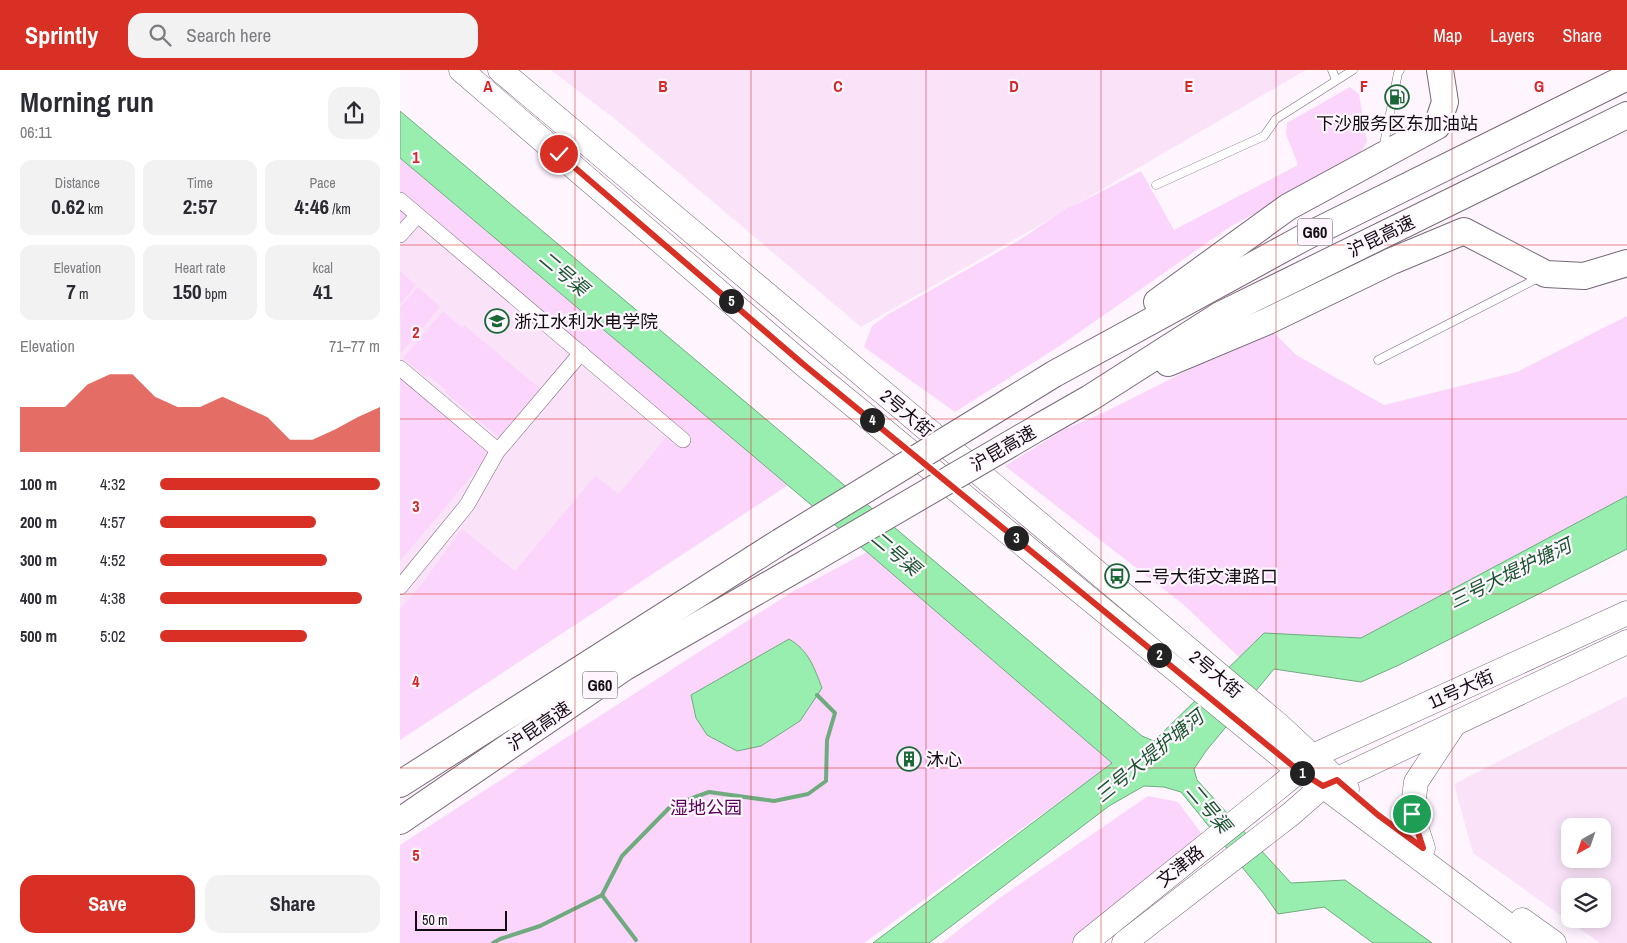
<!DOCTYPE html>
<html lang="en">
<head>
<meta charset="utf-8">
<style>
	:root { --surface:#fff; --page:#f2f2f3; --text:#2b2b33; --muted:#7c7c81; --accent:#d93025 }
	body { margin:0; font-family:"Archivo Narrow","Noto Sans SC",sans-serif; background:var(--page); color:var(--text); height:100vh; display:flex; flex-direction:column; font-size:19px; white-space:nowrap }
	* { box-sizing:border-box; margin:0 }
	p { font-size:16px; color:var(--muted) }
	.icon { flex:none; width:28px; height:28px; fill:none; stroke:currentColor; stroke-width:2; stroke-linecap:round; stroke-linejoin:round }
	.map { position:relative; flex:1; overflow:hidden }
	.details { display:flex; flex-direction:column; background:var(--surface); width:400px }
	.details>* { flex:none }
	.needle { width:32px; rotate:220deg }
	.controls { position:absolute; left:1161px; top:748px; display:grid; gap:10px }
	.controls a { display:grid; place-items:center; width:50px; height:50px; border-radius:10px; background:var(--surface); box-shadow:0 2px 12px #0003; font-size:25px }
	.scale { position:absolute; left:15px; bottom:12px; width:92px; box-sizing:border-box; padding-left:5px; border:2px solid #120d12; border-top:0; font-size:14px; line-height:18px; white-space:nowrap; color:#120d12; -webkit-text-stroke:4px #fff5ff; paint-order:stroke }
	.pin { position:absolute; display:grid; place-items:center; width:42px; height:42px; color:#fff; margin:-21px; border:2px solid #fff; border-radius:50%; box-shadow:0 1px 5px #0007 }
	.km { position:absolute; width:25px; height:25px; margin:-12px; border-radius:50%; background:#222; color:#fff; font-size:14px; line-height:25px; text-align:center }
	.round { display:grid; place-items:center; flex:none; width:52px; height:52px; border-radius:15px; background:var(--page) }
	.summary { display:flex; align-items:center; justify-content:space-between; height:85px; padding:0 20px }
	h1 { font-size:28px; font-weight:700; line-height:38px }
	.stats { display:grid; grid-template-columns:repeat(3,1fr); gap:8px; height:85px; padding:5px 20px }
	.stats div { display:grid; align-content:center; border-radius:12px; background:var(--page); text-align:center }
	.stats b { font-size:21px; font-weight:700 }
	.stats small { font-size:14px; font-weight:400 }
	.stats p { font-size:14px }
	.chart { height:140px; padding:10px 20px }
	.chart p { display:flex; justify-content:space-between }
	.chart svg { width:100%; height:90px; margin-top:5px; fill:var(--accent); opacity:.7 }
	.cta { display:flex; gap:10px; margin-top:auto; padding:10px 20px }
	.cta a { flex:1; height:58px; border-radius:15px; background:var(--accent); color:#fff; font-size:20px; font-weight:700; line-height:58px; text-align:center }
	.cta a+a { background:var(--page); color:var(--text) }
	ul { padding:0 20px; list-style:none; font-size:16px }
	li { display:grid; grid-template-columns:80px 60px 1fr; align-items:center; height:38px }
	li i { height:12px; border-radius:6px; background:var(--accent) }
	header { display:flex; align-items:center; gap:30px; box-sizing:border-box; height:70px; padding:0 25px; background:var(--accent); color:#fff }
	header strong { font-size:24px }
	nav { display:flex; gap:28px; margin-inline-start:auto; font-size:18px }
	.search { width:350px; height:45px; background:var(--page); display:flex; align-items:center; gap:12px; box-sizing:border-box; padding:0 18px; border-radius:15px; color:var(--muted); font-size:19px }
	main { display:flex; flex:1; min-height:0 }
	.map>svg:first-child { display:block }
	.built { fill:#fae3f9; fill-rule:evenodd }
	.green { fill:#fbd5fb }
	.water { fill:#98eeae; stroke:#70aa7f }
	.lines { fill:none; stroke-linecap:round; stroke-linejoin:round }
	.stream { stroke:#70aa7f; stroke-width:4 }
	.lane-casing { stroke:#786978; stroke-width:9 }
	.street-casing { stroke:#786978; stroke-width:16 }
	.primary-casing { stroke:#786978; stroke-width:25 }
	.highway-casing { stroke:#786978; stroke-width:28 }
	.lane { stroke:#fff; stroke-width:8 }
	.street { stroke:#fff; stroke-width:15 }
	.primary { stroke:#fff; stroke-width:24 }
	.highway { stroke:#fff; stroke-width:26 }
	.highway-bridge-casing { stroke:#786978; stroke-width:28; stroke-linecap:butt }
	.highway-bridge { stroke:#fff; stroke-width:26 }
	.route-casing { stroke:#fff; stroke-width:10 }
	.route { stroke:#d93025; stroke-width:6 }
	.grid { fill:none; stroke:#d62828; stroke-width:1; stroke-opacity:0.55 }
	.labels { text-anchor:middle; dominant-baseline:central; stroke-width:4.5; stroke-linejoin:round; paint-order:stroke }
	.shield { fill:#fff5ff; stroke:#595359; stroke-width:1 }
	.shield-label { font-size:16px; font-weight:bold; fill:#120d12 }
	.poi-label { font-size:18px; fill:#120d12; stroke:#fff5ff; text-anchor:start }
	.street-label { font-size:18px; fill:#120d12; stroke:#fff5ff }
	.park-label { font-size:18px; fill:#56005a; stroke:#fff5ff }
	.water-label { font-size:19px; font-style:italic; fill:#18552d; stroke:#fff5ff }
	.grid-label { font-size:16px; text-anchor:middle; font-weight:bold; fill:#d62828; stroke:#fff5ff; stroke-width:4.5; stroke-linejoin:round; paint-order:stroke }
</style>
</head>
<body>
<header>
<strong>Sprintly</strong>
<div class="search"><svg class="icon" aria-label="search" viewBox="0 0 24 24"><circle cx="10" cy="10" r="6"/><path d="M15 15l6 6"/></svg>Search here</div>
<nav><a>Map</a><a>Layers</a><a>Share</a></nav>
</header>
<main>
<section class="details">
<div class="summary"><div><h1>Morning run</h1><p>06:11</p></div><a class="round"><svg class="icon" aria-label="share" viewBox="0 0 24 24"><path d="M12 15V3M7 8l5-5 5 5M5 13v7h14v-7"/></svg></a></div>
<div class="stats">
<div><p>Distance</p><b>0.62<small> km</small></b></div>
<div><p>Time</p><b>2:57</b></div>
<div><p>Pace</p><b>4:46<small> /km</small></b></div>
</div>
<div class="stats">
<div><p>Elevation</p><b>7<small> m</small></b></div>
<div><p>Heart rate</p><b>150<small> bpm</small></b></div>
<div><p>kcal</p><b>41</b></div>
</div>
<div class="chart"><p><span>Elevation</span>71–77 m</p>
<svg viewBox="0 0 160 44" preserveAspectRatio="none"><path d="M0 44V22L10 22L20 22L30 11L40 6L50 6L60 17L70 22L80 22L90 17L100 22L110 27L120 38L130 38L140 33L150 27L160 22V44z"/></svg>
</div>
<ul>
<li><b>100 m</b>4:32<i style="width:100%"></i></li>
<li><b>200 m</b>4:57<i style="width:71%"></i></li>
<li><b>300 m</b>4:52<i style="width:76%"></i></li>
<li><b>400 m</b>4:38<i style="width:92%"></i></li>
<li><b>500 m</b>5:02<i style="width:67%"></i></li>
</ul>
<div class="cta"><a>Save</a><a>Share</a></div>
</section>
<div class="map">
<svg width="1227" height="873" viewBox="0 0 1227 873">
	<rect width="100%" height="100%" fill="#fff5ff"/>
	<g class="built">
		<polygon points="151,0 906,0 675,135 461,257 215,49"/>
		<polygon points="0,87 388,415 0,666"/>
		<path d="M1227,626V873H1200L1073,783L1054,714ZM1170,756H1202V789H1170ZM1170,816H1202V849H1170Z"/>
	</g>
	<g class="green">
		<polygon points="950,17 959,24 967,72 961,81 949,95 831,156 661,275 555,342 464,277 472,256 487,245 621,169 669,137 675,135 741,101 774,160 898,95 886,64 887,53"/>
		<polygon points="0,88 388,415 0,670 0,539 21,515 62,459 115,501 195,406 219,424 272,360 18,144 0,165"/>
		<polygon points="0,201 16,215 0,234"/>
		<polygon points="18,217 40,237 1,283 0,237"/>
		<polygon points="43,241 62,258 64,255 143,321 102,370 45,322 46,320 28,305 26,307 3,288"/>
		<polygon points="1227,246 1227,452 967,596 845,593 784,535 605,396 663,360 705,342 870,259 896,285 984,335 1117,302"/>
		<polygon points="0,298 95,378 0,491"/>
		<polygon points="467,482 713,693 464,873 0,873 0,775 392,522"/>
		<polygon points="748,726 778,732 812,778 681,873 542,873 601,827"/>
	</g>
	<g class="water">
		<polygon points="0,41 742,666 754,671 864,563 961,568 1227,426 1227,479 999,595 961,612 874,599 806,681 794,699 797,710 891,813 945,810 1032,873 973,873 924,837 878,844 864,824 781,722 764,717 744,716 709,736 529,873 473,873 712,693 467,482 0,88"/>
		<path d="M389,569C409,581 414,597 422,618L400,651L361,676L337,681L307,665L296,648L291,625Z"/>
	</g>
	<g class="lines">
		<g class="stream">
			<polyline points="202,825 236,870"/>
			<polyline points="93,873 100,869 140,856 202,825 222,786 271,736 309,722 374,731 408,724 426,711 427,670 435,643 417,625"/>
		</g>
		<g class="lane-casing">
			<g id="lane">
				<polyline points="932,0 936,10"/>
				<polyline points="983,79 998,3 1000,0"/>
				<polyline points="756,115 864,66 876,49 953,0"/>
				<polyline points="978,290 1140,207"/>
			</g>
		</g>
		<g class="street-casing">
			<g id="street">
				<polyline points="0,130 283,370"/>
				<polyline points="0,165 15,148"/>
				<polyline points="0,298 95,378"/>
				<polyline points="0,517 67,435 97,382 181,283"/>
			</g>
		</g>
		<g class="primary-casing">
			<g id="primary">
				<polyline points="61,0 403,294 899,701 923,716 1132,873"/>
				<polyline points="100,0 881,657 947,719"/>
				<polyline points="1023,778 1012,744 1016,712 1053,656"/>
				<polyline points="1122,850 1154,873"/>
				<polyline points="685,873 899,701 913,686 1227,543"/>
				<polyline points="724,873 891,744 923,716 1227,572"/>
			</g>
		</g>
		<g class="highway-casing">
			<g id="highway">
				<polyline points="757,232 888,137 1037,56 1045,32 1040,0"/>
				<polyline points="768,293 868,251 992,191 1064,161 1146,204 1184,206 1227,193"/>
				<polyline points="610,331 654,304 903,168 1227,7"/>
				<polyline points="641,356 690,328 820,245 1227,45"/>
				<polyline points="0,714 380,472"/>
				<polyline points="0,751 225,597 408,492"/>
			</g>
		</g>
		<use href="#lane" class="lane"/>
		<use href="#street" class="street"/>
		<use href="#primary" class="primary"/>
		<use href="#highway" class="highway"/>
		<g class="highway-bridge-casing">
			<g id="highway-bridge">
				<polyline points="380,472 610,331"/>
				<polyline points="408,492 641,356"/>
			</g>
		</g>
		<use href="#highway-bridge" class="highway-bridge"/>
	</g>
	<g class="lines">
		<g class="route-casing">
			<polyline id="route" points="159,84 403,294 899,701 923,716 937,710 978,745 1023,778 1012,744"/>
		</g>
		<use href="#route" class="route"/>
	</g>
	<path class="grid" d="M175,0V873M351,0V873M526,0V873M701,0V873M876,0V873M1052,0V873M0,175H1227M0,349H1227M0,524H1227M0,698H1227"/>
	<defs>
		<g id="fuel-ring" transform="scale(1.25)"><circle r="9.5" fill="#fff5ff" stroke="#1b6837" stroke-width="1.5"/><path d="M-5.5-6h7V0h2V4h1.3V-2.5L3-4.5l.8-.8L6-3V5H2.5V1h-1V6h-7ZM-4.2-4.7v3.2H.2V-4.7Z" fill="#1b6837"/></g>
		<g id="university-ring" transform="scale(1.25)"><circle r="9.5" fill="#fff5ff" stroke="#1b6837" stroke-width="1.5"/><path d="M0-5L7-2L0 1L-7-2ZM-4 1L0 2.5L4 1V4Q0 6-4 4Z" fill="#1b6837"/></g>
		<g id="bus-ring" transform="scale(1.25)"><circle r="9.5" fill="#fff5ff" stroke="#1b6837" stroke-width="1.5"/><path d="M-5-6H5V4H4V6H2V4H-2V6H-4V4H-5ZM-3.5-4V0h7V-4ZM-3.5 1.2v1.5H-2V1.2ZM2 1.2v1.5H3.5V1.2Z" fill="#1b6837"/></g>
		<g id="building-ring" transform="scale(1.25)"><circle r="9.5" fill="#fff5ff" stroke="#1b6837" stroke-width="1.5"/><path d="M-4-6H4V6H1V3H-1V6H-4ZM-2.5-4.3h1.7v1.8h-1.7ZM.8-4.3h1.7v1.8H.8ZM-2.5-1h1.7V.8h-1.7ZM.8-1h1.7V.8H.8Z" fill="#1b6837"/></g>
	</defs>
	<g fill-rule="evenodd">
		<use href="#fuel-ring" x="997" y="27"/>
		<use href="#university-ring" x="97" y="251"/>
		<use href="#bus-ring" x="717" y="506"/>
		<use href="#building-ring" x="509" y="689"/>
	</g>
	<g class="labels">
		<g class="shield">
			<rect x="897.5" y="148.5" width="35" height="27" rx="4"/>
			<rect x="182.5" y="601.5" width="35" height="27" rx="4"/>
		</g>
		<g class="shield-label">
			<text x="915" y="162">G60</text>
			<text x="200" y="615">G60</text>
		</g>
		<g class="poi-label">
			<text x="997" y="53" text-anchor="middle">下沙服务区东加油站</text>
			<text x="114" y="251">浙江水利水电学院</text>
			<text x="734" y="506">二号大街文津路口</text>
			<text x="526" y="689">沐心</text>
		</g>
		<g class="street-label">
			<text transform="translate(981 166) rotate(-26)">沪昆高速</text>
			<text transform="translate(507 343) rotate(40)">2号大街</text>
			<text transform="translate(603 378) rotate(-30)">沪昆高速</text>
			<text transform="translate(816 604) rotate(40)">2号大街</text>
			<text transform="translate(1061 619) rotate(-24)">11号大街</text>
			<text transform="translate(139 656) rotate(-34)">沪昆高速</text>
			<text transform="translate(780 796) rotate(-39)">文津路</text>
		</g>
		<g class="park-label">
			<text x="306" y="737">湿地公园</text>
		</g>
		<g class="water-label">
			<text transform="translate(164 203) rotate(40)">二号渠</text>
			<text transform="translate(496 483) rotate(40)">二号渠</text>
			<text transform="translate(1110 503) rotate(-26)">三号大堤护塘河</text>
			<text transform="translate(749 686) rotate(-39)">三号大堤护塘河</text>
			<text transform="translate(809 738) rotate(50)">二号渠</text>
		</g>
	</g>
	<g class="grid-label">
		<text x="88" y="22">A</text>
		<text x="263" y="22">B</text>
		<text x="438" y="22">C</text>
		<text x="614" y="22">D</text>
		<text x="789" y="22">E</text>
		<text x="964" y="22">F</text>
		<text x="1139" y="22">G</text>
		<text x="16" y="93">1</text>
		<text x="16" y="268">2</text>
		<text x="16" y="442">3</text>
		<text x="16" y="617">4</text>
		<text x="16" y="791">5</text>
	</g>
</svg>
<div class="controls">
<a><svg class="needle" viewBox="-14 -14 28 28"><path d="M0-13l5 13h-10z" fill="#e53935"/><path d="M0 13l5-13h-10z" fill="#7c7c81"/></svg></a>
<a><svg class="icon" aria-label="layers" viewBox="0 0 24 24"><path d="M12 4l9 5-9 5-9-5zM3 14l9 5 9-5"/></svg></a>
</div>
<div class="scale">50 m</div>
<div class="pin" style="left:1012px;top:744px;background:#1e9e55"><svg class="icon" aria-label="arrive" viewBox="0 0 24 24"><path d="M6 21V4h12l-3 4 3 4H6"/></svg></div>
<div class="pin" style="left:159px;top:84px;background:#d93025"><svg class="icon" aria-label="check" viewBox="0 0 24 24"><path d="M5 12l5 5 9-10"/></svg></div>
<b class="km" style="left:902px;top:703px">1</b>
<b class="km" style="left:759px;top:585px">2</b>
<b class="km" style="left:616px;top:468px">3</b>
<b class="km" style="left:472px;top:350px">4</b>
<b class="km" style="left:331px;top:231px">5</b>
</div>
</main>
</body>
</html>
